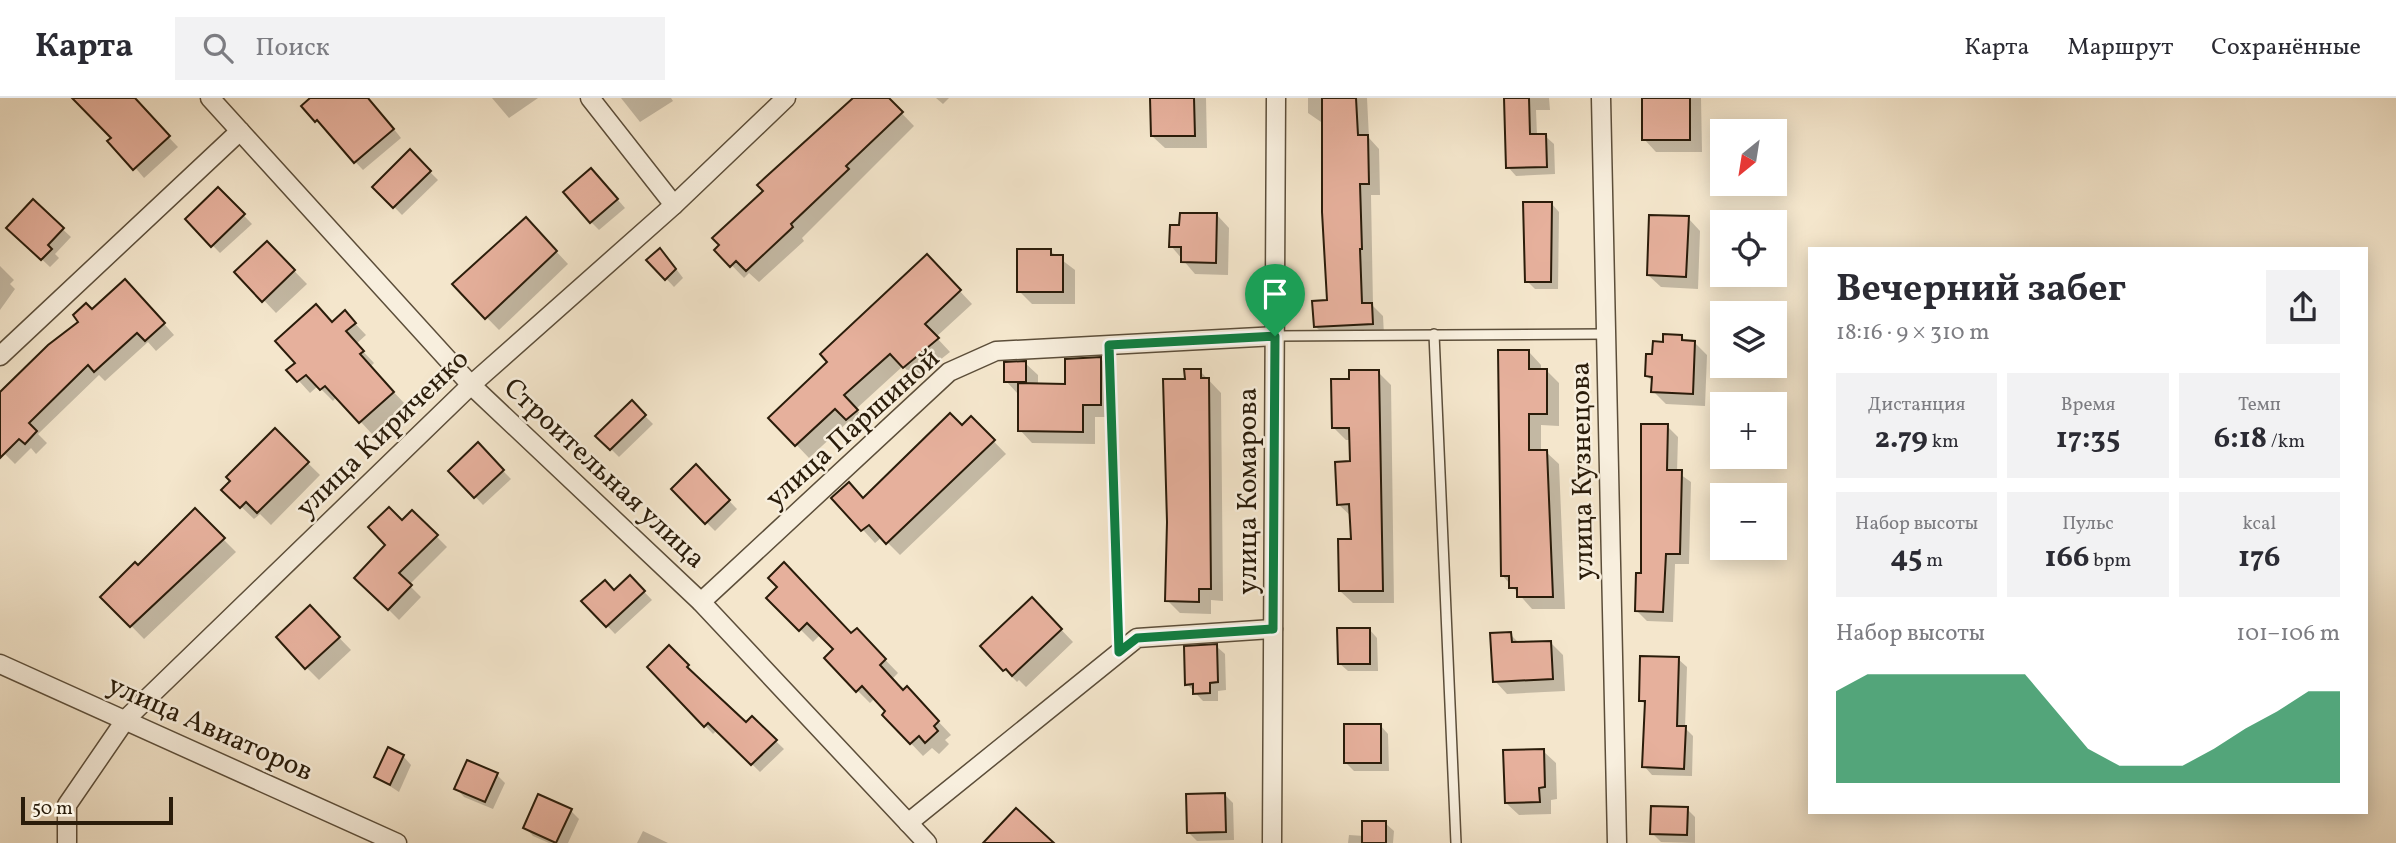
<!DOCTYPE html>
<html lang="ru">
<head>
<meta charset="utf-8">
<style>
	:root { --surface:#fff; --page:#f2f2f3; --text:#2b2b33; --muted:#7c7c81; --line:#e1e1e2; --accent:#0b8043 }
	body { margin:0; font-family:Vollkorn,serif; background:var(--page); color:var(--text); height:100vh; display:flex; flex-direction:column; font-size:26px; white-space:nowrap }
	* { box-sizing:border-box; margin:0 }
	p { font-size:23px; color:var(--muted) }
	.icon { flex:none; width:38px; height:38px; fill:none; stroke:currentColor; stroke-width:2; stroke-linecap:round; stroke-linejoin:round }
	.map { position:relative; flex:1; overflow:hidden }
	.drawer { position:absolute; left:1808px; top:149px; width:560px; height:567px; display:flex; flex-direction:column; background:var(--surface); border-radius:0px; box-shadow:0 4px 18px #0003 }
	.drawer>* { flex:none }
	.needle { width:46px; rotate:210deg }
	.buttons { position:absolute; left:1710px; top:21px; display:grid; gap:14px }
	.buttons a { display:grid; place-items:center; width:77px; height:77px; border-radius:0px; background:var(--surface); box-shadow:0 4px 18px #0003; font-size:35px }
	.scale { position:absolute; left:21px; bottom:18px; width:152px; box-sizing:border-box; padding-left:7px; border:4px solid #2a1c0a; border-top:0; font-size:19px; line-height:24px; white-space:nowrap; color:#2a1c0a; -webkit-text-stroke:5px #f8efde; paint-order:stroke }
	.pin { position:absolute; display:grid; place-items:center; width:60px; height:60px; color:#fff; margin:-72px -30px; border-radius:50% 50% 50% 0; rotate:-45deg; box-shadow:0 0 7px #0007 }
	.pin .icon { rotate:45deg }
	.round { display:grid; place-items:center; flex:none; width:74px; height:74px; border-radius:0px; background:var(--page) }
	.overview { display:flex; align-items:center; justify-content:space-between; height:119px; padding:0 28px }
	h1 { font-size:38px; font-weight:700; line-height:52px }
	.figures { display:grid; grid-template-columns:repeat(3,1fr); gap:10px; height:119px; padding:7px 28px }
	.figures div { display:grid; align-content:center; border-radius:0px; background:var(--page); text-align:center }
	.figures b { font-size:30px; font-weight:700 }
	.figures small { font-size:19px; font-weight:400 }
	.figures p { font-size:19px }
	.chart { height:196px; padding:14px 28px }
	.chart p { display:flex; justify-content:space-between }
	.chart svg { width:100%; height:126px; margin-top:7px; fill:var(--accent); opacity:.7 }
	header { display:flex; align-items:center; gap:42px; box-sizing:border-box; height:98px; padding:0 35px; background:var(--surface); border-bottom:2px solid var(--line) }
	header strong { font-size:33px }
	nav { display:flex; gap:38px; margin-inline-start:auto; font-size:24px }
	.search { width:490px; height:63px; background:var(--page); display:flex; align-items:center; gap:18px; box-sizing:border-box; padding:0 24px; border-radius:0px; color:var(--muted); font-size:26px }
	.map>svg:first-child { display:block }
	.shadow { fill:#0003 }
	.building { fill:#e6b09c; stroke:#2a1c0a; stroke-width:2 }
	.lines { fill:none; stroke-linecap:round; stroke-linejoin:round }
	.service-casing { stroke:#5c4e3a; stroke-width:12 }
	.minor-casing { stroke:#5c4e3a; stroke-width:21 }
	.service { stroke:#f8efde; stroke-width:9 }
	.minor { stroke:#f8efde; stroke-width:18 }
	.route-casing { stroke:#fff; stroke-width:14 }
	.route { stroke:#0b8043; stroke-width:9 }
	.labels { text-anchor:middle; dominant-baseline:central; stroke-width:5; stroke-linejoin:round; paint-order:stroke }
	.street-label { font-size:28px; fill:#2a1c0a; stroke:#f8efde }
</style>
</head>
<body>
<header>
<strong>Карта</strong>
<div class="search"><svg class="icon" aria-label="search" viewBox="0 0 24 24"><circle cx="10" cy="10" r="6"/><path d="M15 15l6 6"/></svg>Поиск</div>
<nav><a>Карта</a><a>Маршрут</a><a>Сохранённые</a></nav>
</header>
<div class="map">
<svg width="2396" height="745" viewBox="0 0 2396 745">
	<rect width="100%" height="100%" fill="#f4e6cc"/>
	<filter id="stains"><feTurbulence type="fractalNoise" baseFrequency=".00286" numOctaves="4"/><feColorMatrix values="0 0 0 0 .2 0 0 0 0 .09 0 0 0 0 .02 0 0 0 .5 -.17"/></filter>
	<radialGradient id="worn" r=".72"><stop offset=".6" stop-color="#630" stop-opacity="0"/><stop offset="1" stop-color="#630" stop-opacity=".3"/></radialGradient>
	<g class="shadow">
		<polygon points="77,0 131,0 178,49 144,80"/>
		<polygon points="313,0 358,0 385,20 401,40 363,72 303,8"/>
		<polygon points="492,0 538,0 509,20"/>
		<polygon points="621,0 671,0 673,3 640,24"/>
		<polygon points="854,0 887,0 914,28 802,140 804,143 759,184 749,175 744,180 717,152 766,93"/>
		<polygon points="936,0 949,0 943,6"/>
		<polygon points="1152,0 1206,0 1207,50 1165,50 1152,38"/>
		<polygon points="1308,0 1367,0 1369,40 1379,51 1380,97 1371,97 1373,208 1383,218 1384,237 1327,240 1315,228 1329,204 1324,26 1308,15"/>
		<polygon points="1506,0 1549,0 1550,12 1536,12 1537,38 1545,38 1554,46 1555,76 1516,78 1508,69"/>
		<polygon points="1644,0 1701,0 1702,54 1656,54 1644,41"/>
		<polygon points="410,54 438,82 402,117 375,89"/>
		<polygon points="599,80 625,110 599,132 591,124"/>
		<polygon points="218,91 252,126 220,155 187,121"/>
		<polygon points="33,104 71,139 55,156 59,160 50,169 9,130"/>
		<polygon points="1551,105 1559,114 1558,191 1535,191 1527,183"/>
		<polygon points="1217,117 1229,130 1228,177 1195,176 1171,148 1181,129"/>
		<polygon points="1688,120 1700,133 1698,191 1661,189 1648,177"/>
		<polygon points="538,134 568,166 499,232 454,186 506,136"/>
		<polygon points="267,145 307,186 276,215 237,174"/>
		<polygon points="1050,153 1075,172 1075,206 1032,206 1019,193"/>
		<polygon points="668,160 683,180 674,189 649,162"/>
		<polygon points="0,168 14,182 10,186 15,191 0,212"/>
		<polygon points="939,171 972,206 936,239 950,254 916,281 903,268 856,311 869,325 860,334 849,323 809,360 771,320"/>
		<polygon points="136,194 174,237 156,253 148,244 105,283 99,277 38,336 47,345 36,356 31,350 15,366 0,351 0,300 92,214"/>
		<polygon points="345,215 366,237 356,246 374,265 370,269 405,306 372,336 337,298 333,303 318,288 310,295 289,272"/>
		<polygon points="1681,238 1687,244 1695,245 1707,257 1705,308 1666,306 1653,293 1653,284 1647,278 1654,258 1665,246"/>
		<polygon points="1529,254 1541,267 1541,273 1547,273 1559,285 1559,328 1541,327 1541,354 1546,354 1559,366 1565,511 1532,511 1502,477"/>
		<polygon points="1101,261 1113,273 1113,319 1095,319 1095,346 1032,345 1020,332 1018,296 1006,283 1025,265 1038,277 1038,287 1066,287"/>
		<polygon points="1200,273 1221,295 1223,503 1211,502 1211,516 1180,515 1167,502 1186,283"/>
		<polygon points="1378,274 1391,287 1394,505 1353,505 1340,493 1353,442 1352,419 1338,406 1352,365 1351,342 1346,342 1334,330 1350,283"/>
		<polygon points="632,305 653,326 619,359 598,338"/>
		<polygon points="971,320 1006,356 900,457 882,439 875,445 834,400 863,402"/>
		<polygon points="1667,328 1678,339 1677,374 1691,384 1689,466 1675,466 1673,524 1647,523 1636,512"/>
		<polygon points="275,333 320,377 271,427 260,416 254,421 224,392"/>
		<polygon points="478,347 511,381 483,407 451,373"/>
		<polygon points="696,368 737,411 715,433 673,391"/>
		<polygon points="195,413 236,454 144,541 103,499 138,470"/>
		<polygon points="412,414 447,449 409,487 421,499 399,522 356,479 388,447"/>
		<polygon points="630,479 652,502 615,536 584,503 615,494"/>
		<polygon points="769,500 869,545 898,575 892,581 919,603 951,637 945,642 949,646 939,656 932,650 923,658 884,617 888,613 875,600 870,605 857,592 836,551 821,536 813,544"/>
		<polygon points="1032,501 1073,544 1026,589 1019,582 1017,584 982,548"/>
		<polygon points="322,522 351,552 319,582 307,570"/>
		<polygon points="1369,531 1377,540 1378,573 1348,573 1339,565"/>
		<polygon points="1510,536 1520,546 1550,544 1563,557 1565,593 1507,596 1495,583"/>
		<polygon points="1216,548 1225,556 1226,592 1218,593 1218,603 1203,603 1187,586"/>
		<polygon points="669,550 696,576 694,578 746,626 752,620 784,651 760,674 717,632 713,636 650,569"/>
		<polygon points="1678,561 1687,569 1685,630 1693,638 1692,678 1652,677 1644,668 1647,608 1640,602"/>
		<polygon points="1380,627 1388,636 1389,673 1354,673 1346,665"/>
		<polygon points="1543,653 1556,665 1557,701 1551,702 1551,716 1519,717 1506,705"/>
		<polygon points="403,658 411,667 399,694 376,679"/>
		<polygon points="497,677 505,685 493,711 464,699 456,690"/>
		<polygon points="1225,697 1233,705 1234,742 1197,743 1188,734"/>
		<polygon points="1687,711 1695,719 1695,745 1661,744 1652,735"/>
		<polygon points="571,713 579,721 568,745 549,745 533,738 525,729"/>
		<polygon points="1385,725 1394,733 1393,745 1348,745 1349,737 1364,738"/>
		<polygon points="643,733 668,745 637,745"/>
	</g>
	<g class="building">
		<polygon points="72,0 135,0 170,38 133,72 107,43 111,40"/>
		<polygon points="310,0 368,0 394,31 354,65 317,22 315,24 301,8"/>
		<polygon points="853,0 889,0 903,14 846,68 849,71 791,126 793,129 746,173 736,163 730,169 714,152 719,147 712,140 763,93 757,87"/>
		<polygon points="1150,0 1194,0 1195,38 1151,38"/>
		<polygon points="1322,0 1356,0 1358,37 1368,37 1369,86 1360,86 1362,151 1360,151 1362,205 1372,205 1373,226 1314,229 1312,203 1327,202 1322,114"/>
		<polygon points="1504,0 1529,0 1530,36 1546,36 1547,69 1506,70"/>
		<rect x="1642" y="0" width="48" height="42"/>
		<polygon points="410,51 431,73 393,110 372,89"/>
		<polygon points="591,70 618,101 590,125 563,94"/>
		<polygon points="218,89 245,116 211,149 185,121"/>
		<polygon points="33,101 64,130 48,147 52,151 41,162 6,130"/>
		<polygon points="1523,104 1552,104 1551,184 1525,184"/>
		<polygon points="1180,115 1217,115 1216,165 1181,164 1181,149 1169,149 1170,127 1179,127"/>
		<polygon points="1649,117 1689,118 1686,179 1647,177"/>
		<polygon points="526,119 557,153 485,221 452,186"/>
		<polygon points="267,143 295,172 262,204 234,174"/>
		<polygon points="660,150 676,171 665,182 646,162"/>
		<polygon points="1017,151 1051,151 1051,157 1063,157 1063,194 1017,194"/>
		<polygon points="927,156 961,192 925,226 939,240 903,270 890,256 844,297 858,312 846,322 835,311 795,348 768,320 827,264 820,256"/>
		<polygon points="125,181 165,225 145,243 137,235 94,274 88,267 29,325 37,333 25,346 19,341 0,360 0,294 48,247 78,224 73,217 86,205 92,211"/>
		<polygon points="316,206 332,224 345,212 356,225 346,233 364,253 360,256 394,294 359,325 325,288 320,292 306,277 297,284 286,272 295,265 275,243"/>
		<polygon points="1663,236 1682,237 1682,242 1695,243 1693,296 1651,294 1652,279 1645,278 1646,256 1652,256 1653,243 1663,244"/>
		<polygon points="1498,252 1529,252 1529,271 1547,271 1547,316 1529,316 1529,352 1547,352 1553,499 1517,499 1517,490 1509,490 1509,478 1501,478"/>
		<polygon points="1101,259 1101,307 1083,307 1083,334 1018,333 1018,285 1065,286 1065,261"/>
		<polygon points="1026,263 1026,284 1004,284 1004,264"/>
		<polygon points="1184,271 1201,271 1201,280 1209,280 1211,491 1199,491 1199,504 1165,503 1167,424 1163,281 1185,281"/>
		<polygon points="1349,272 1379,272 1383,493 1339,493 1338,441 1351,441 1349,406 1337,407 1335,364 1350,363 1349,330 1332,330 1331,281 1349,281"/>
		<polygon points="632,302 646,317 610,352 595,338"/>
		<polygon points="950,315 962,327 971,318 995,342 886,446 869,427 861,433 831,400 849,384 863,400"/>
		<polygon points="1641,326 1668,326 1667,372 1682,372 1680,456 1666,456 1663,514 1635,513 1636,475 1641,475"/>
		<polygon points="275,330 309,364 257,415 246,404 240,410 221,392 230,383 226,379"/>
		<polygon points="478,344 504,372 474,400 448,373"/>
		<polygon points="696,366 730,402 705,426 671,391"/>
		<polygon points="389,409 402,422 412,412 438,437 399,475 412,487 388,512 354,480 385,447 368,429"/>
		<polygon points="195,410 225,440 130,529 100,499 135,464 138,467"/>
		<polygon points="784,464 851,535 857,530 886,561 880,567 903,592 907,588 939,623 934,628 938,633 925,645 919,638 910,646 882,617 885,613 862,588 856,594 824,560 833,551 807,525 799,533 766,500 777,489 768,480"/>
		<polygon points="630,477 645,493 606,529 581,503 605,482 614,492"/>
		<polygon points="1032,499 1062,531 1012,578 1006,571 1003,573 980,548"/>
		<polygon points="310,507 340,539 305,571 276,539"/>
		<polygon points="1337,530 1370,530 1370,566 1338,566"/>
		<polygon points="1511,534 1512,544 1551,543 1553,581 1493,584 1490,535"/>
		<polygon points="1217,546 1218,584 1210,585 1210,595 1193,596 1193,586 1185,587 1184,548"/>
		<polygon points="669,547 689,567 687,569 746,624 752,618 777,642 751,667 708,625 704,629 647,569"/>
		<polygon points="1640,558 1679,559 1677,628 1686,628 1684,671 1642,669 1645,603 1639,603"/>
		<rect x="1344" y="626" width="37" height="39"/>
		<polygon points="388,649 404,657 390,687 374,679"/>
		<polygon points="1544,651 1545,689 1539,690 1540,704 1505,705 1503,652"/>
		<polygon points="467,662 498,675 485,704 454,691"/>
		<polygon points="1225,695 1226,734 1187,735 1186,696"/>
		<polygon points="538,696 572,711 556,745 523,730"/>
		<polygon points="1651,708 1688,709 1687,737 1650,736"/>
		<polygon points="1016,710 1054,745 983,745"/>
		<rect x="1362" y="723" width="24" height="22"/>
	</g>
	<g class="lines">
		<g class="service-casing">
			<g id="service">
				<polyline points="1434,236 1456,745"/>
				<polyline points="1275,238 1606,236"/>
				<polyline points="1109,247 1119,554"/>
			</g>
		</g>
		<g class="minor-casing">
			<g id="minor">
				<polyline points="210,0 471,287 701,504 927,745"/>
				<polyline points="590,0 674,107"/>
				<polyline points="1601,0 1617,745"/>
				<polyline points="0,258 240,33"/>
				<polyline points="701,504 949,274 996,253 1275,238"/>
				<polyline points="0,566 397,745"/>
				<polyline points="908,725 1137,540 1273,531"/>
				<polyline points="67,745 67,707 126,621 471,287 674,107 786,0"/>
				<polyline points="1272,745 1276,0"/>
			</g>
		</g>
		<use href="#service" class="service"/>
		<use href="#minor" class="minor"/>
	</g>
	<g class="lines">
		<g class="route-casing">
			<polygon id="route" points="1275,238 1273,531 1137,540 1119,554 1109,247"/>
		</g>
		<use href="#route" class="route"/>
	</g>
	<g class="labels">
		<g class="street-label">
			<text transform="translate(853 331) rotate(-42)">улица Паршиной</text>
			<text transform="translate(383 336) rotate(-44)">улица Кириченко</text>
			<text transform="translate(1583 373) rotate(-91)">улица Кузнецова</text>
			<text transform="translate(604 376) rotate(43)">Строительная улица</text>
			<text transform="translate(1248 393) rotate(-90)">улица Комарова</text>
			<text transform="translate(210 631) rotate(24)">улица Авиаторов</text>
		</g>
	</g>
	<rect width="100%" height="100%" filter="url(#stains)"/>
	<rect width="100%" height="100%" fill="url(#worn)"/>
</svg>
<div class="buttons">
<a><svg class="needle" viewBox="-14 -14 28 28"><path d="M0-13l5 13h-10z" fill="#e53935"/><path d="M0 13l5-13h-10z" fill="#7c7c81"/></svg></a>
<a><svg class="icon" aria-label="locate" viewBox="0 0 24 24"><circle cx="12" cy="12" r="6"/><path d="M12 2v4M12 18v4M2 12h4M18 12h4"/></svg></a>
<a><svg class="icon" aria-label="layers" viewBox="0 0 24 24"><path d="M12 4l9 5-9 5-9-5zM3 14l9 5 9-5"/></svg></a>
<a>+</a>
<a>−</a>
</div>
<div class="scale">50 m</div>
<div class="pin" style="left:1275px;top:238px;background:#1e9e55"><svg class="icon" aria-label="arrive" viewBox="0 0 24 24"><path d="M6 21V4h12l-3 4 3 4H6"/></svg></div>
<section class="drawer">
<div class="overview"><div><h1>Вечерний забег</h1><p>18:16 · 9 × 310 m</p></div><a class="round"><svg class="icon" aria-label="share" viewBox="0 0 24 24"><path d="M12 15V3M7 8l5-5 5 5M5 13v7h14v-7"/></svg></a></div>
<div class="figures">
<div><p>Дистанция</p><b>2.79<small> km</small></b></div>
<div><p>Время</p><b>17:35</b></div>
<div><p>Темп</p><b>6:18<small> /km</small></b></div>
</div>
<div class="figures">
<div><p>Набор высоты</p><b>45<small> m</small></b></div>
<div><p>Пульс</p><b>166<small> bpm</small></b></div>
<div><p>kcal</p><b>176</b></div>
</div>
<div class="chart"><p><span>Набор высоты</span>101–106 m</p>
<svg viewBox="0 0 160 44" preserveAspectRatio="none"><path d="M0 44V12L10 6L20 6L30 6L40 6L50 6L60 6L70 19L80 32L90 38L100 38L110 38L120 32L130 25L140 19L150 12L160 12V44z"/></svg>
</div>
</section>
</div>
</body>
</html>
